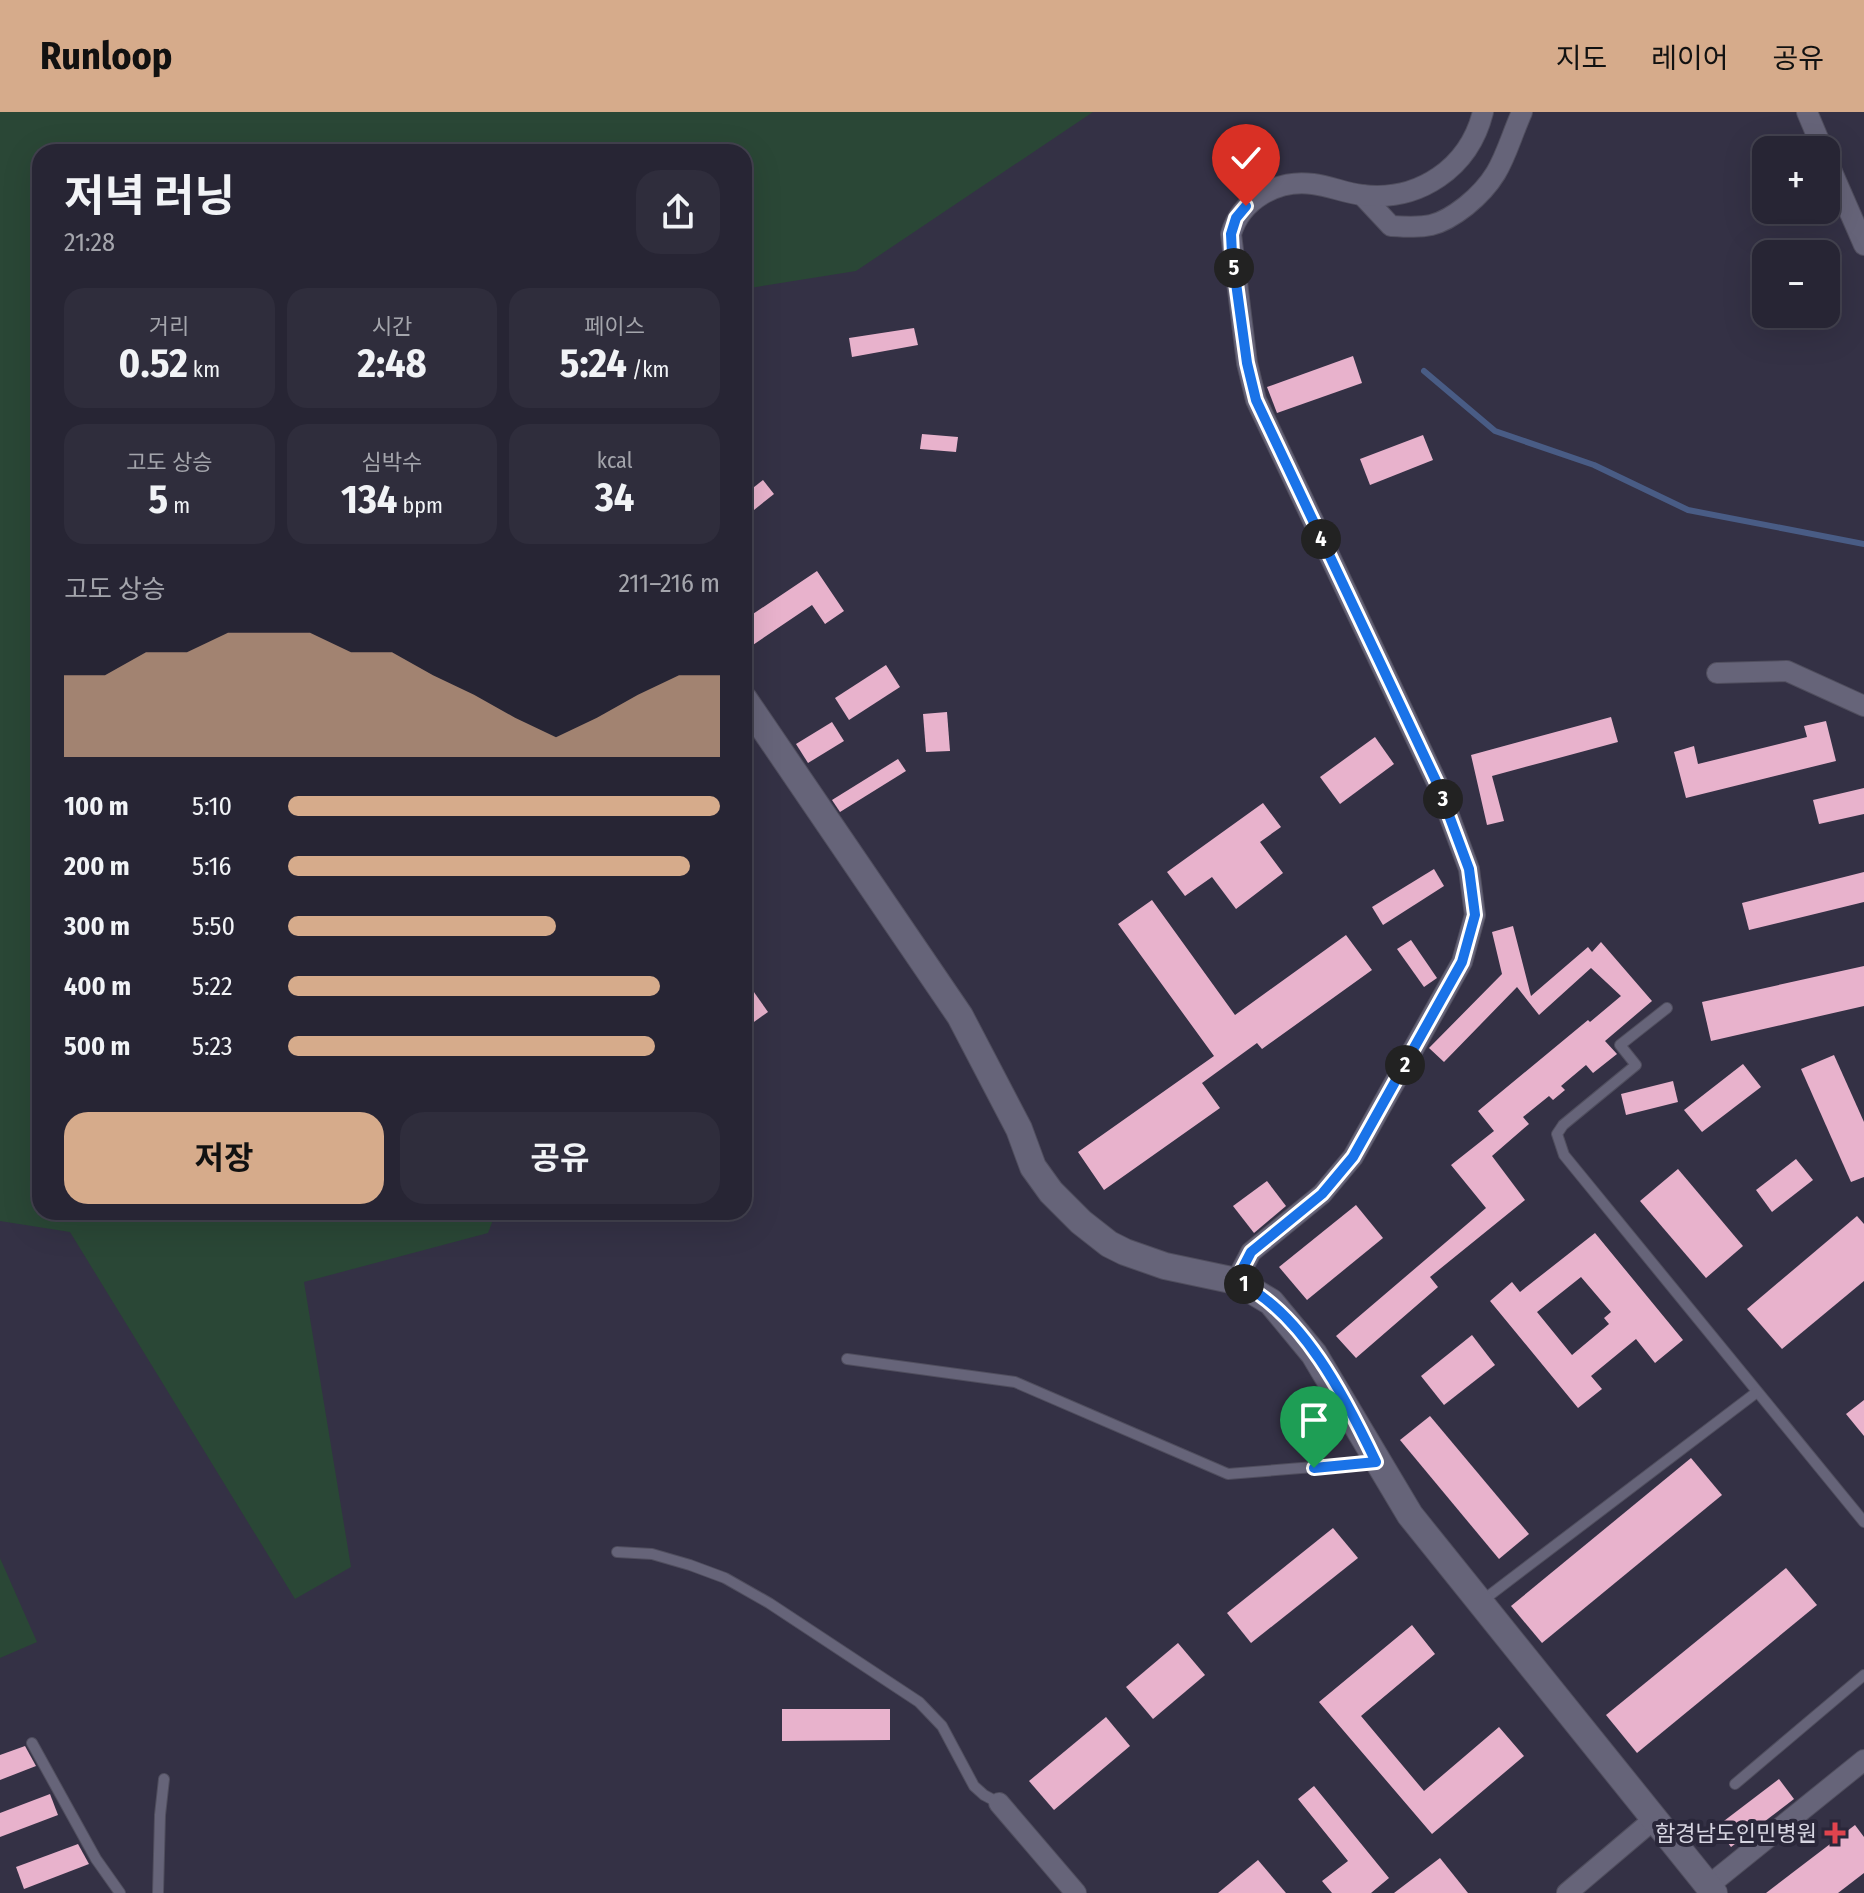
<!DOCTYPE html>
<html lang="ko">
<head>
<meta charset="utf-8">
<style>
	:root { --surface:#272534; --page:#2f2d3c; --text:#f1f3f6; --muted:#a4a5ac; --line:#43424f; --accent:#d6ab8b }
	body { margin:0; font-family:"Fira Sans Condensed","Noto Sans KR",sans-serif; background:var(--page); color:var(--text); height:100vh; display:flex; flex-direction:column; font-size:30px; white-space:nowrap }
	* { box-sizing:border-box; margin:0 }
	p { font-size:26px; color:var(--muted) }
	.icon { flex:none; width:44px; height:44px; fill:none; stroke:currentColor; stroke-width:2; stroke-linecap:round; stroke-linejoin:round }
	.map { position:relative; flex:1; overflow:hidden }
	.details { position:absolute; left:32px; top:32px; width:720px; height:1076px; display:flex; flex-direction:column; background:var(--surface); border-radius:24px; box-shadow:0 8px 32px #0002,0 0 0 2px var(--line) }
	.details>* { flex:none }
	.controls { position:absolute; left:1752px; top:24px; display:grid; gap:16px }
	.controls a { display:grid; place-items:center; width:88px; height:88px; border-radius:16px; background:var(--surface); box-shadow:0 8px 32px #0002,0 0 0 2px var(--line); font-size:40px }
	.pin { position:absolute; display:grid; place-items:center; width:68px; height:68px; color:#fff; margin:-82px -34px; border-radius:50% 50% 50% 0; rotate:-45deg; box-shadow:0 0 8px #0007 }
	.pin .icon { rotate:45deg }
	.km { position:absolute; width:40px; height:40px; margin:-20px; border-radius:50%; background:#222; color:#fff; font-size:22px; line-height:40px; text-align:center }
	.round { display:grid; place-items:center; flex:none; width:84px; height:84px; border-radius:24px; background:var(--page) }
	.summary { display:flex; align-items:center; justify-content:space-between; height:136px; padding:0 32px }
	h1 { font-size:44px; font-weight:700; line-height:60px }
	.figures { display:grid; grid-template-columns:repeat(3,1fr); gap:12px; height:136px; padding:8px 32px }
	.figures div { display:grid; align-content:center; border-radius:20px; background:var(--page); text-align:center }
	.figures b { font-size:40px; font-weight:700 }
	.figures small { font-size:22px; font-weight:400 }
	.figures p { font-size:22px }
	.chart { height:224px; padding:16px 32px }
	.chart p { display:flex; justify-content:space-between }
	.chart svg { width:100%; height:144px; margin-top:8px; fill:var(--accent); opacity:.7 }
	.action { display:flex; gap:16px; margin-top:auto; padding:16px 32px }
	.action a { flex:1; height:92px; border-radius:24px; background:var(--accent); color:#111; font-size:32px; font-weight:700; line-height:92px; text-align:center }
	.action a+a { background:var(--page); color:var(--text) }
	ul { padding:0 32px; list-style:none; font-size:26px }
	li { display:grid; grid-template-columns:128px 96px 1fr; align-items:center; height:60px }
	li i { height:20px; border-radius:10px; background:var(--accent) }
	header { display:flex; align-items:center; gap:48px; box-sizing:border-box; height:112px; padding:0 40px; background:var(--accent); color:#111 }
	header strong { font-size:38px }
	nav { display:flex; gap:44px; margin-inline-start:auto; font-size:28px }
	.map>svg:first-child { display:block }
	.green { fill:#2a4736 }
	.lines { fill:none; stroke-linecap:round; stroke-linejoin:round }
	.stream { stroke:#495c85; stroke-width:6 }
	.building { fill:#e8b2cc; fill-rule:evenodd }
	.service-casing { stroke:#504e5e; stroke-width:12 }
	.minor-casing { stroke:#504e5e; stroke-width:22 }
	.tertiary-casing { stroke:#504e5e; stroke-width:28 }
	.service { stroke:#666479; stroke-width:10 }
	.minor { stroke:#666479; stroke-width:20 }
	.tertiary { stroke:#666479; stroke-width:26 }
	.route-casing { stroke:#fff; stroke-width:16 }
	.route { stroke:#1a73e8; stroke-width:10 }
	.health-dot { fill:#e0444e; stroke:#2a273a; stroke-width:3 }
	.labels { text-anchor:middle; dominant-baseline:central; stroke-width:8; stroke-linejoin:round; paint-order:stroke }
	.poi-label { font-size:22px; fill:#d6d5e1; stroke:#2a273a; text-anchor:end }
</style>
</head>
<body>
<header>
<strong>Runloop</strong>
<nav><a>지도</a><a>레이어</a><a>공유</a></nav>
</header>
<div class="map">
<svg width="1864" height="1781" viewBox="0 0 1864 1781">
	<rect width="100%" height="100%" fill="#343145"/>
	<g class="green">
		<polygon points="0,0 1093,0 856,159 744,177 744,40 40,40 40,1100 496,1100 488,1121 304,1170 351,1455 295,1487 70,1120 0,1109"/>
		<polygon points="0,1446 37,1530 0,1546"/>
	</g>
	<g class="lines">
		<polyline class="stream" points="1424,259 1495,319 1594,353 1688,398 1864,432"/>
	</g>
	<g class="building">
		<polygon points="914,216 918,233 852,245 849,226"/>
		<polygon points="1353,244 1362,271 1277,301 1267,275"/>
		<polygon points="922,322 958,325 956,340 920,337"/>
		<polygon points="1423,323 1433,348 1370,373 1360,347"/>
		<polygon points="763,368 774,382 744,406 744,383"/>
		<polygon points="817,459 844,499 825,512 812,493 744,539 744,508"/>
		<polygon points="886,553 900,575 849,608 835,586"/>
		<polygon points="947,600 950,639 926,640 923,602"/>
		<polygon points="1611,605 1618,630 1492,664 1504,709 1487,713 1471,643"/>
		<polygon points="1826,609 1836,649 1686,686 1674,640 1694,634 1698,652 1807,625 1804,614"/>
		<polygon points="832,610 844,629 808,651 796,632"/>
		<polygon points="1375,625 1394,652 1340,692 1320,665"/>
		<polygon points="898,647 906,659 840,700 832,688"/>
		<polygon points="1864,676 1864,702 1819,712 1813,688"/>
		<polygon points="1263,691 1281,715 1260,730 1283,761 1236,797 1212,765 1185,784 1167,760"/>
		<polygon points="1434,757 1444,774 1383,813 1372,795"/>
		<polygon points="1864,760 1864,790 1749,818 1742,791"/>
		<polygon points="1152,788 1235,903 1346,823 1372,858 1262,937 1257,931 1202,971 1220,996 1104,1078 1078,1040 1214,944 1118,812"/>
		<polygon points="1513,814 1531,884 1588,835 1592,840 1601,830 1652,889 1605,929 1617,942 1593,961 1586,953 1561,974 1565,978 1553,988 1549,984 1523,1005 1529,1012 1492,1044 1525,1088 1430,1165 1438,1175 1356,1246 1336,1224 1486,1096 1451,1053 1494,1019 1478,999 1588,908 1590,910 1621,884 1591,856 1539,903 1517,875 1444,950 1429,936 1502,862 1492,820"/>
		<polygon points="1411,828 1437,866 1424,875 1397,837"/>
		<polygon points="1864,854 1864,894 1711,929 1702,890"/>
		<polygon points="744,866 768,900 744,917"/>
		<polygon points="1834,943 1864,1010 1864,1065 1851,1070 1801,957"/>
		<polygon points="1743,952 1761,975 1702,1020 1684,998"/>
		<polygon points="1673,969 1678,990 1626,1003 1621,982"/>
		<polygon points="1796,1047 1813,1068 1772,1100 1756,1078"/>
		<polygon points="1678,1057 1743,1134 1706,1166 1640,1089"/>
		<polygon points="1267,1069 1286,1094 1254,1121 1233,1094"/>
		<polygon points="1356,1093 1383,1126 1307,1188 1279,1155"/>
		<polygon points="1857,1104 1864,1112 1864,1169 1782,1237 1747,1197"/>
		<path d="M1595,1121L1683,1228L1655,1251L1636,1227L1591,1264L1602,1277L1578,1296L1490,1189L1512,1170L1520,1180ZM1581,1165L1611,1200L1604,1206L1609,1212L1572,1243L1537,1200Z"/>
		<polygon points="1472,1223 1495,1253 1444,1293 1421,1264"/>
		<polygon points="1864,1288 1864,1324 1846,1302"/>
		<polygon points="1430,1304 1529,1422 1499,1447 1400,1328"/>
		<polygon points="1691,1346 1722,1383 1542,1531 1511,1494"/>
		<polygon points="1333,1416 1358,1446 1251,1531 1227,1501"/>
		<polygon points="1786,1456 1817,1493 1637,1641 1606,1603"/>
		<polygon points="1412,1513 1435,1542 1361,1604 1424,1679 1499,1615 1524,1644 1432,1722 1319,1590"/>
		<polygon points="1178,1531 1205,1563 1153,1607 1126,1575"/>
		<polygon points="782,1597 890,1597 890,1628 782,1629"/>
		<polygon points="1106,1605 1130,1634 1054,1698 1029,1669"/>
		<polygon points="25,1634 36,1654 0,1668 0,1643"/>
		<polygon points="1779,1667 1794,1687 1731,1735 1716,1715"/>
		<polygon points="1314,1674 1389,1766 1371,1781 1332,1781 1322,1769 1348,1749 1298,1687"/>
		<polygon points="50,1682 58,1703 0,1725 0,1701"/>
		<polygon points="1855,1713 1864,1725 1864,1761 1838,1781 1766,1781"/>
		<polygon points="78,1732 89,1752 24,1777 16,1755"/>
		<polygon points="1440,1746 1468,1781 1394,1781"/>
		<polygon points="1258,1748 1286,1781 1218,1781"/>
	</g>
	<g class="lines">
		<g class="service-casing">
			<g id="service">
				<polyline points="1667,896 1620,933 1636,953 1563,1013 1557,1022 1564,1043 1864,1410"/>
				<polyline points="847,1247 1015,1270 1228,1362 1376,1350"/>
				<polyline points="617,1440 652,1442 690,1453 725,1466 769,1491 919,1590 942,1614 974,1674 984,1683 999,1691"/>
				<polyline points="1482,1489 1757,1280"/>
				<polyline points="32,1631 96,1747 120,1781"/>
				<polyline points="1735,1672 1864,1563"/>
				<polyline points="158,1781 160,1703 164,1667"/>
			</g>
		</g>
		<g class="minor-casing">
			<g id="minor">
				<polyline points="1807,0 1823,38"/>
				<polyline points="1826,46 1864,133"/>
				<path d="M1362,83L1391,114C1426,116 1438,116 1466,94C1503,64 1504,41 1522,0"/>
				<polyline points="1717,561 1787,559 1864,594"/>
				<path d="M1236,1169L1251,1140L1322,1082L1353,1045L1462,850L1475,803L1469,757L1437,671L1256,288L1247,251L1231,122C1241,88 1277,67 1313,72C1330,74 1345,81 1362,83C1419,90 1469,56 1483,0"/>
				<polyline points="999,1691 1076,1781"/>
				<polyline points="1708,1774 1864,1648"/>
				<polyline points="1567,1781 1653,1708"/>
			</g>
		</g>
		<g class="tertiary-casing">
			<polyline id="tertiary" points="744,587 960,904 1019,1017 1033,1055 1051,1080 1081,1110 1109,1132 1125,1140 1165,1154 1236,1169 1271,1190 1314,1242 1410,1403 1714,1781"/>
		</g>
		<use href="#service" class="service"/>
		<use href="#minor" class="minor"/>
		<use href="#tertiary" class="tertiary"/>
	</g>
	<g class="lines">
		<g class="route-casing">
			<path id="route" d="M1246,94L1236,106L1231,122L1232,142L1247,251L1256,288L1437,671L1469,757L1475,803L1462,850L1353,1045L1322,1082L1251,1140L1236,1169C1302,1199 1346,1287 1376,1350L1314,1356"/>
		</g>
		<use href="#route" class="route"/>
	</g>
	<path class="health-dot" d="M1831 1709h8v8h8v8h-8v8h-8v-8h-8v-8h8z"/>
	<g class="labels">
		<g class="poi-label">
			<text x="1817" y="1721">함경남도인민병원</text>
		</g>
	</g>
</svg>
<div class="controls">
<a>+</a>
<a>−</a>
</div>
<div class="pin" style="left:1314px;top:1356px;background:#1e9e55"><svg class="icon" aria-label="arrive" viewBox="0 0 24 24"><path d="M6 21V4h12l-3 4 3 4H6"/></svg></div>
<div class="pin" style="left:1246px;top:94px;background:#d93025"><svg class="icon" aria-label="check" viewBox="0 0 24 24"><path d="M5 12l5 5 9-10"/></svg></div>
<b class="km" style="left:1244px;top:1172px">1</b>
<b class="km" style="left:1405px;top:953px">2</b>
<b class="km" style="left:1443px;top:687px">3</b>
<b class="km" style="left:1321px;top:427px">4</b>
<b class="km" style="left:1234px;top:156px">5</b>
<section class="details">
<div class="summary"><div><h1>저녁 러닝</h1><p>21:28</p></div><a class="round"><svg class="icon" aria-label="share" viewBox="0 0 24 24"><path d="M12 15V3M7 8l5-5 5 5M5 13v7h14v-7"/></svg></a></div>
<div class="figures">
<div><p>거리</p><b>0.52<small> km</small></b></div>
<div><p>시간</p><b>2:48</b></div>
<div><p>페이스</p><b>5:24<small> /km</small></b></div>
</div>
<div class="figures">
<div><p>고도 상승</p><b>5<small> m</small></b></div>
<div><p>심박수</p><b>134<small> bpm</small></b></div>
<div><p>kcal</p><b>34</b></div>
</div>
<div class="chart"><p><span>고도 상승</span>211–216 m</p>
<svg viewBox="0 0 160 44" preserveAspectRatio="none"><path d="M0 44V19L10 19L20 12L30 12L40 6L50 6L60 6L70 12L80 12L90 19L100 25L110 32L120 38L130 32L140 25L150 19L160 19V44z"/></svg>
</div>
<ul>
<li><b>100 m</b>5:10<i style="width:100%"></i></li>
<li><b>200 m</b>5:16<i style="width:93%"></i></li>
<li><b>300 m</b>5:50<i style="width:62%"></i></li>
<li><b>400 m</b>5:22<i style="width:86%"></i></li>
<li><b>500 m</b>5:23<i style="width:85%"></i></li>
</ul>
<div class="action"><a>저장</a><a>공유</a></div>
</section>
</div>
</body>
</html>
